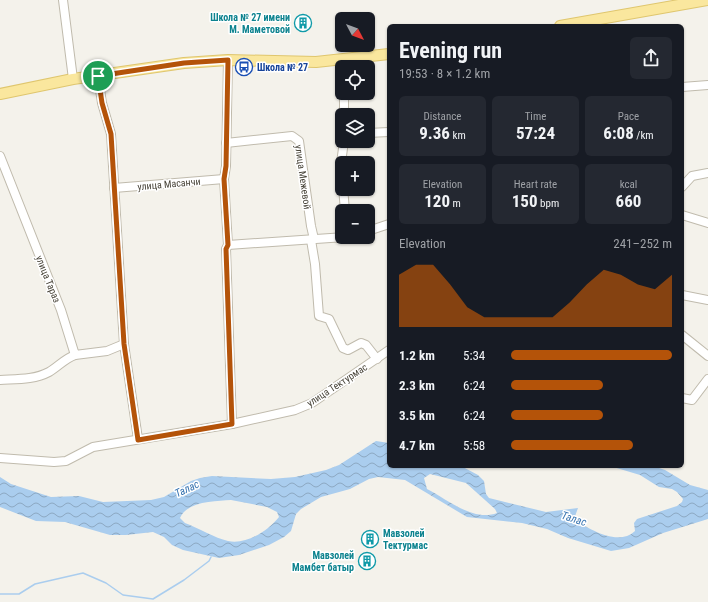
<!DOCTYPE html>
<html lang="en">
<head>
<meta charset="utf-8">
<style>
	:root { --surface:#171b24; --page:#242831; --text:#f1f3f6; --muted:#9ea1a6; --accent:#b45309 }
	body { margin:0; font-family:"Roboto Condensed",sans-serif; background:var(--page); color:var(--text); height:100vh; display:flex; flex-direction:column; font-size:15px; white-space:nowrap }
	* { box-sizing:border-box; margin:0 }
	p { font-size:13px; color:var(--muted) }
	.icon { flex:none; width:22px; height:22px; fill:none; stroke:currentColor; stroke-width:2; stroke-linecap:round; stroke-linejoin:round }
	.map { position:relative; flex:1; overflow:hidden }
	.side { position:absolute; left:387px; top:24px; width:297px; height:444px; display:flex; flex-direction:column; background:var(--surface); border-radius:6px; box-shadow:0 1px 3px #0004 }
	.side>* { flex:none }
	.needle { width:26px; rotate:131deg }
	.tools { position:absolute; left:335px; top:12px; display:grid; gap:8px }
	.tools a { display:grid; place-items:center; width:40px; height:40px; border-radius:6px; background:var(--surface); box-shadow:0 1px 3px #0004; font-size:20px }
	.pin { position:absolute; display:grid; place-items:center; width:34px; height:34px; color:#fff; margin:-17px; border:2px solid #fff; border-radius:50%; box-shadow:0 1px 4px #0007 }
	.round { display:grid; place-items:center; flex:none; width:42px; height:42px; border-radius:6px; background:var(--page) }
	.overview { display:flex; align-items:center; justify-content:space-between; height:68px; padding:0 12px }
	h1 { font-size:22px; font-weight:700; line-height:30px }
	.metrics { display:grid; grid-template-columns:repeat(3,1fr); gap:6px; height:68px; padding:4px 12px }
	.metrics div { display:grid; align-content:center; border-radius:6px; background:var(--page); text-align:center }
	.metrics b { font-size:17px; font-weight:700 }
	.metrics small { font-size:11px; font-weight:400 }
	.metrics p { font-size:11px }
	.chart { height:112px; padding:8px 12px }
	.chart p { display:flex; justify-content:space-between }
	.chart svg { width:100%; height:72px; margin-top:4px; fill:var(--accent); opacity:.7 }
	ul { padding:0 12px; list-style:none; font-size:13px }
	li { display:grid; grid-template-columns:64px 48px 1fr; align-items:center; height:30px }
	li i { height:10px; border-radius:5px; background:var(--accent) }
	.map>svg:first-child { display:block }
	.water { fill:url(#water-waves); fill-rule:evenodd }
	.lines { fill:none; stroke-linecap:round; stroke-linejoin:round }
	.stream { stroke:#aacdee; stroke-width:1.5 }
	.minor-casing { stroke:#c0bbad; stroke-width:10 }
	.major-casing { stroke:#dfc66e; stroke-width:12 }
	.minor { stroke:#fff; stroke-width:8 }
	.major { stroke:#fae79e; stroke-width:10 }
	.route-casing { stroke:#fff; stroke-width:8 }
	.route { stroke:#b45309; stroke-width:5 }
	.labels { text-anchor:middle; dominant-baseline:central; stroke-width:3; stroke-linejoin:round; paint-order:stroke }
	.culture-label { font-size:10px; font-weight:bold; fill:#0d838f; stroke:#fff; text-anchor:end }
	.transit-label { font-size:10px; font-weight:bold; fill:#164399; stroke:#fff; text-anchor:start }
	.street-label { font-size:10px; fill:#484439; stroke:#fff }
	.water-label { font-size:11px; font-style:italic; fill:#3673b0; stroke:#fff }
</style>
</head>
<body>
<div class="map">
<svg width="708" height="602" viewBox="0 0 708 602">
	<defs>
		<pattern id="water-waves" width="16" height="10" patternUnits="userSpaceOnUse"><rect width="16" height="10" fill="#aacdee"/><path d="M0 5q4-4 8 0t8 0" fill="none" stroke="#8ca8c2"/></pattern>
	</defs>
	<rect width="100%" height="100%" fill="#f4f2eb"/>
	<path class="water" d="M376,441L389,443V466H461L478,475L484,481L486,494L489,498L546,512L578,508L574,519C589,529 618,547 635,531L634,523L637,519L677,506L682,502L683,499L677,492L672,489L659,487L640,475L610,466H653L665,470L690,485L708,490V519L663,533L629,548L611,551L568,538L547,529L522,523L467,517L405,480L378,477L369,479L350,489L321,497L301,509L296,514L291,531L284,537L269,545L239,555L219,558L183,550L172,545L164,537L153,532L126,535H110L65,522L36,521L0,507V477L11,484L51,497L79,496L103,502L151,500L164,497L191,481L200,478L212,476L271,479L295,477L326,470L339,465ZM430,474L466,483L495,509L497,513C473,522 447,499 427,489L424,478ZM231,500L267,507L277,512L279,517C268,531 246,545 228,541C215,538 198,528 185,523L180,518C187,501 216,501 231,500Z"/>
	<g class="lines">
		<polyline class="stream" points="0,594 19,594 35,584 83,573 106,583 123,595 153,599 184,580 209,561 211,557"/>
		<g class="minor-casing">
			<g id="minor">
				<polyline points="63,0 73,79"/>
				<polyline points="228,60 226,166 224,179 228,245 226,249 232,424"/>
				<polyline points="344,60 344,67"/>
				<polyline points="98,76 102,103 111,134 124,344 138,439"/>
				<polyline points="682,87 708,85"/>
				<polyline points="344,93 344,115"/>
				<polyline points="368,133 389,132"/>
				<polyline points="344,141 341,163 345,211"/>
				<polyline points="226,143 292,136 299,141 311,226 314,239"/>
				<polyline points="0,156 61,310 75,355 107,351 124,344"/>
				<polyline points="682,187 692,176 708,173"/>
				<polyline points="114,188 224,179"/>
				<polyline points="682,215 708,223"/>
				<polyline points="368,231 389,224"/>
				<polyline points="311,240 315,264 319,316 329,319 343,348 348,350 361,343 366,345 377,359"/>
				<polyline points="228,245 345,237"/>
				<polyline points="682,295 708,300"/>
				<polyline points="682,335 708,356"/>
				<path d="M0,380C16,379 34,380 49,372C58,367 64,359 75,355"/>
				<polyline points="682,398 692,400 708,379"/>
				<polyline points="0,458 54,462 66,461 93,447 232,424 295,410 312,403 389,350"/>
			</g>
		</g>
		<g class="major-casing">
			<g id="major">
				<polyline points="560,26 707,0"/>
				<polyline points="0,94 73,79 184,63 228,60 316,62 389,54"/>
			</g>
		</g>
		<use href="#minor" class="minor"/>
		<use href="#major" class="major"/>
	</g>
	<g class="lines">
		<g class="route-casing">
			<polygon id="route" points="228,60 226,166 224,179 228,245 226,249 232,424 138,440 124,344 111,134 102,103 98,76 184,63"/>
		</g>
		<use href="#route" class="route"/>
	</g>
	<defs>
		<g id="building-ring" transform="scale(0.9)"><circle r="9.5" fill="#fff" stroke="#0f9aa8" stroke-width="1.5"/><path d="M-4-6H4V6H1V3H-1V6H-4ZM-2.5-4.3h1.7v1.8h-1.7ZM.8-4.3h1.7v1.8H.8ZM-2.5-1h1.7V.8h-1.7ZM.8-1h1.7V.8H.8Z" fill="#0f9aa8"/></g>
		<g id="bus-ring" transform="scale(0.9)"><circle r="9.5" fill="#fff" stroke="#1a4fb4" stroke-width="1.5"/><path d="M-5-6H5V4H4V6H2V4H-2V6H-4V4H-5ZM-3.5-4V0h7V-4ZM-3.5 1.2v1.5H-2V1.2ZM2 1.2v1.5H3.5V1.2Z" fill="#1a4fb4"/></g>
	</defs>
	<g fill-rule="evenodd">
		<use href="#building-ring" x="303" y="23"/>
		<use href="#bus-ring" x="244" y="67"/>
		<use href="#building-ring" x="370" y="539"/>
		<use href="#building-ring" x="367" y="561"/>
	</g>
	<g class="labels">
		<g class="culture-label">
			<text x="290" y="17">Школа № 27 имени<tspan x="290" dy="12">М. Маметовой</tspan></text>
			<text x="383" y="533" text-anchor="start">Мавзолей<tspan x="383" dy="12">Тектурмас</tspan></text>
			<text x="354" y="555">Мавзолей<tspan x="354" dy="12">Мамбет батыр</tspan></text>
		</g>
		<g class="transit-label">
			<text x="257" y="67">Школа № 27</text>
		</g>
		<g class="street-label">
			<text transform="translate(303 177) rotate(82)">улица Межевой</text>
			<text transform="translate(169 184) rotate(-5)">улица Масанчи</text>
			<text transform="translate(48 279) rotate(68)">улица Тараз</text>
			<text transform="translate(337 385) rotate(-33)">улица Тектурмас</text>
		</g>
		<g class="water-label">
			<text transform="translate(187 489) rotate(-25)">Талас</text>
			<text transform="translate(574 519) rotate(17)">Талас</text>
		</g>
	</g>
</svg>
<div class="tools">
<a><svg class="needle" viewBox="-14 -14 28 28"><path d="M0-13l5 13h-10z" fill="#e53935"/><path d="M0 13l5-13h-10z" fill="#9ea1a6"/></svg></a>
<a><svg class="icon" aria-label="locate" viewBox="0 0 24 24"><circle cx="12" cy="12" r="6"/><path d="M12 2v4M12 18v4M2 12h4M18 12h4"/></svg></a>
<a><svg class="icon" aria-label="layers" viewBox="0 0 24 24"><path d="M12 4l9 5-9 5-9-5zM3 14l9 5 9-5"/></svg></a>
<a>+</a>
<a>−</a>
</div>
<div class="pin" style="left:98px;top:76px;background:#1e9e55"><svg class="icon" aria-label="arrive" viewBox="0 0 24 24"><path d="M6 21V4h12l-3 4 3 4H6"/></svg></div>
<section class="side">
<div class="overview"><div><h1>Evening run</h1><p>19:53 · 8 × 1.2 km</p></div><a class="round"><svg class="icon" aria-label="share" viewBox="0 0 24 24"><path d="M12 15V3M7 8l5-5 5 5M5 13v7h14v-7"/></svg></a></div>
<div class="metrics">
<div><p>Distance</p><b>9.36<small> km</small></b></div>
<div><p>Time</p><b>57:24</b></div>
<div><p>Pace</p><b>6:08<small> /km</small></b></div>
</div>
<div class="metrics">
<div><p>Elevation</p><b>120<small> m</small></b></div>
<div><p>Heart rate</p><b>150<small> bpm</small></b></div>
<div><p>kcal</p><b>660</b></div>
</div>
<div class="chart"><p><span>Elevation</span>241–252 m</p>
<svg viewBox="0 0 160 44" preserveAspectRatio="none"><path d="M0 44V12L10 6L20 6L30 18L40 32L50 38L60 38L70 38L80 38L90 38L100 29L110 18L120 9L130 12L140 18L150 21L160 12V44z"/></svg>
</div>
<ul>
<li><b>1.2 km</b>5:34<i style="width:100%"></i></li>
<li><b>2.3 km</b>6:24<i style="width:57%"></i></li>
<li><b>3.5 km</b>6:24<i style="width:57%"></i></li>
<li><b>4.7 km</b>5:58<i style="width:76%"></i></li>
</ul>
</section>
</div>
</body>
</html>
